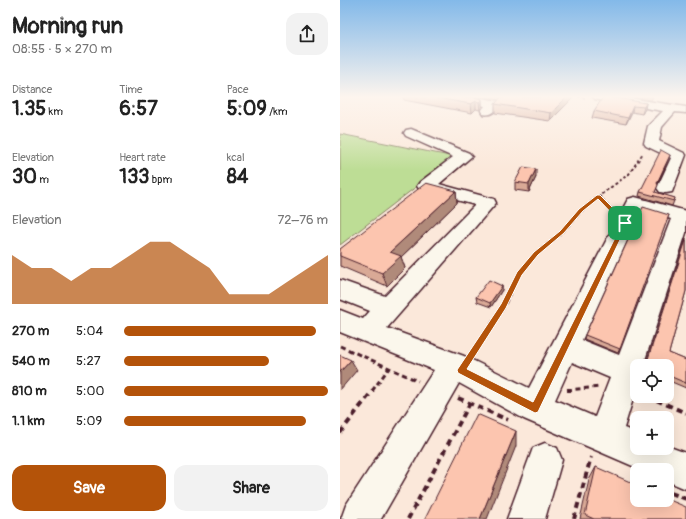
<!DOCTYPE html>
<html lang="en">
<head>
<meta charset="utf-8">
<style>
	:root { --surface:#fff; --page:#f2f2f2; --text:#222; --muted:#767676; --accent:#b45309 }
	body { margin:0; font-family:Pangolin,sans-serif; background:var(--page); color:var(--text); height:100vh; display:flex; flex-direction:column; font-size:15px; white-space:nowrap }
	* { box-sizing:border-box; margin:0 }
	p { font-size:13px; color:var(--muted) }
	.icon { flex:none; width:22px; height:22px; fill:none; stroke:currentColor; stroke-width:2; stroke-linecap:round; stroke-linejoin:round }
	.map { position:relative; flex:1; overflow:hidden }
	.side { display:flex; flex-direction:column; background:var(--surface); width:340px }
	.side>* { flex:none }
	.fabs { position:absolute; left:290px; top:359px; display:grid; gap:8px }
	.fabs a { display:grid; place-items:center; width:44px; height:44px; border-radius:8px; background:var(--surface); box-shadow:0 4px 16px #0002; font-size:20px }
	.pin { position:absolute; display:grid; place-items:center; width:34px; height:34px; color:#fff; margin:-17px; border-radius:8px; box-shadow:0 2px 6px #0006 }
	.round { display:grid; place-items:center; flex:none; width:42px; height:42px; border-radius:12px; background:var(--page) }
	.summary { display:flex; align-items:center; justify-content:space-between; height:68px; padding:0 12px }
	h1 { font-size:22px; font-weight:800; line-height:30px }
	.figures { display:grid; grid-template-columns:repeat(3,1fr); gap:6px; height:68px; padding:4px 12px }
	.figures div { display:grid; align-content:center }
	.figures b { font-size:20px; font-weight:800 }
	.figures small { font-size:11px; font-weight:400 }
	.figures p { font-size:11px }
	.chart { height:112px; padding:8px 12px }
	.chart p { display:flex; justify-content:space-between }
	.chart svg { width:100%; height:72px; margin-top:4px; fill:var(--accent); opacity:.7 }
	.button { display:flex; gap:8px; margin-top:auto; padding:8px 12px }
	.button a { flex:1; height:46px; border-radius:12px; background:var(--accent); color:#fff; font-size:16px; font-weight:800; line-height:46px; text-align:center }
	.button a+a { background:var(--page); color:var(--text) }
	ul { padding:0 12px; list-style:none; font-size:13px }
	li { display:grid; grid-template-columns:64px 48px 1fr; align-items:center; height:30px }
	li i { height:10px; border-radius:5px; background:var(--accent) }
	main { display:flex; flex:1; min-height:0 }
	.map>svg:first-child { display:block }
	.green { fill:#bddd95; stroke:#847e60 }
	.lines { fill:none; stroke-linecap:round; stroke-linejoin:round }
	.minor-casing { stroke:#4a1f2b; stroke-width:3 }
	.path-far4 { stroke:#4a1f2b; stroke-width:1.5; stroke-dasharray:2.5 2; stroke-linecap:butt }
	.path-far3 { stroke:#4a1f2b; stroke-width:2; stroke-dasharray:3 2.5; stroke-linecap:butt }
	.path-far2 { stroke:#4a1f2b; stroke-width:2.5; stroke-dasharray:4 3; stroke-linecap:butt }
	.path-far1 { stroke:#4a1f2b; stroke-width:3; stroke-dasharray:5 3.5; stroke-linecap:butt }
	.path { stroke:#4a1f2b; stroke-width:4; stroke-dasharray:6 4.5; stroke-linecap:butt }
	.minor { fill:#fbf7ec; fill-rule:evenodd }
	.wall { fill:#d9a996; stroke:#4a1f2b }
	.shaded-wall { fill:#b08a7a; stroke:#4a1f2b }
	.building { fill:#fcc5af; stroke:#4a1f2b }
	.route { fill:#b45309; stroke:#fff; fill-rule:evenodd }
</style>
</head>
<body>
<main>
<section class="side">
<div class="summary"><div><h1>Morning run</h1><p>08:55 · 5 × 270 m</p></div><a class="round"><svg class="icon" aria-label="share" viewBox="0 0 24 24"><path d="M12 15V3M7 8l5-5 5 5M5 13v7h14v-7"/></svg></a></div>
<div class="figures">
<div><p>Distance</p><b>1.35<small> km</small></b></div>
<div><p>Time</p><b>6:57</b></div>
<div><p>Pace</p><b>5:09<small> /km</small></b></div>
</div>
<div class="figures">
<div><p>Elevation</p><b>30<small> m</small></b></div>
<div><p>Heart rate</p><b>133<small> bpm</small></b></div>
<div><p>kcal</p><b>84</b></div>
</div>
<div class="chart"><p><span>Elevation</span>72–76 m</p>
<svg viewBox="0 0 160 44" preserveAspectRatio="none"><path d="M0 44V14L10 22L20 22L30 30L40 22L50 22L60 14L70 6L80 6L90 14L100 22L110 38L120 38L130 38L140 30L150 22L160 14V44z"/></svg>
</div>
<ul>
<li><b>270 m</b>5:04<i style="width:94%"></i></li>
<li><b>540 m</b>5:27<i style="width:71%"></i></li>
<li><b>810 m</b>5:00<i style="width:100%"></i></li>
<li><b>1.1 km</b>5:09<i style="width:89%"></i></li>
</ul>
<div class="button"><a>Save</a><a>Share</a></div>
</section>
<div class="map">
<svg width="346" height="519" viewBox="0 0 346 519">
	<rect width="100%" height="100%" fill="#fbe8da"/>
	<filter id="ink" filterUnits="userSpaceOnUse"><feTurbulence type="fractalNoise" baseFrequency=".025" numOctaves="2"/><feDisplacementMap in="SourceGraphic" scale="8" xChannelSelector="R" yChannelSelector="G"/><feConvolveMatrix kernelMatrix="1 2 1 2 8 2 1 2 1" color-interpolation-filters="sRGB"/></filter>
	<g filter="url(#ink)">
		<polygon class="green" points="0,134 115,157 0,245"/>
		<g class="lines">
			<g class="minor-casing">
				<g id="minor">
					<path d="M109,97H136L159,101L161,104C156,111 151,116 143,114L141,111L145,106L115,100L111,99Z"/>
					<polygon points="253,97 282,97 346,107 346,113 335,112 322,127 319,141 344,153 346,155 332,192 326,193 320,192 317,188 331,158 306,146 304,143 308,126 323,111 259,100 255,99"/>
					<path d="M71,129L129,153L132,156L99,184L154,199L156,203L47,328L124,356L189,388L288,199L295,197L346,211V233L303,366H297V386L284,428L297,433V448H327V446L346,453V489L327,481V470H302L184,419L119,383L41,519H1L6,505L94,370L0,332V310L23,319L30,311L0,299V280L45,296L135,205L80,190L77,186L80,182L113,157L66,136L64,133L66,130ZM301,210L331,219L279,355L242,340ZM232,362L270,378L255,417L215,400Z"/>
					<polygon points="205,443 217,448 222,460 205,519 167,519 193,448"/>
				</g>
			</g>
			<polyline class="path-far4" points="238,97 247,98"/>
			<g class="path-far3">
				<polyline points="242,210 259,196"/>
				<polyline points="272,210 259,196 289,174 303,153"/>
			</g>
			<g class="path-far2">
				<polyline points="271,209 274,212"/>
				<polyline points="172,289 179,274 196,254 222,232 243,209"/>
			</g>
			<g class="path-far1">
				<polyline points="0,346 78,381"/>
				<polyline points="132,353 164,306 172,288"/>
				<polyline points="227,390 260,387"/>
				<polyline points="32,391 49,368"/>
			</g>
			<g class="path">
				<polyline points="227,390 231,390"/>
				<polyline points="307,396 346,413"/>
				<polyline points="118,398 168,420"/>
				<polyline points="0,433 33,390"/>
				<polyline points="331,493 346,499"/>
				<polyline points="68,519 130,403"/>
				<polyline points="234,519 251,457"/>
			</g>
			<use href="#minor" class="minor"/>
		</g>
		<g class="wall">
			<polygon points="63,97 133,97 142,99 142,107 140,110 136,109 132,113 64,100"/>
			<polygon points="145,97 234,97 210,121 155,113 155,104 159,100"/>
			<polygon points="292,97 313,97 311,100"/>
			<polygon points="306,103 305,109 302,114 292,112 286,124 252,118 254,111"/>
			<polygon points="330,155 317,184 315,193 335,198 332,206 299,196 300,192"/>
			<polygon points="196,177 189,192 175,190 175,182"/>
			<polygon points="116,191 117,203 61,257 65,268 47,286 0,266 0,249"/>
			<polygon points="329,215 278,353 244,339 245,335"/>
			<polygon points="346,238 346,291 329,353 346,360 346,388 327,380 327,366 303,366 304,363 306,363"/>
			<polygon points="162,286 162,290 151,307 137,302 136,297"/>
			<polygon points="256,467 346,519 240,519 249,480"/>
		</g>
		<g class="shaded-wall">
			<polygon points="227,97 234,97 210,121 211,113"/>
			<polygon points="142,99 142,107 140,110 139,102"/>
			<polygon points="136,101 136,109 132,113 131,104"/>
			<polygon points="306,103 305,109 302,114 304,107"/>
			<polygon points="293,106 292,112 286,124 288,118"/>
			<polygon points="330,155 329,159 316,187 317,183"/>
			<polygon points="196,169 196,177 189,192 189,184"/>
			<polygon points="116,191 117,203 61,257 65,268 47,286 42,273 50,252"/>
			<polygon points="162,286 162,290 151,307 150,303"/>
			<polygon points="11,360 17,370 0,390 0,372"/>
			<polygon points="176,431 176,446 147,519 140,519"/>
		</g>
		<g class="building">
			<polygon points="91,97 133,97 142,99 139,102 136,101 131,104"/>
			<polygon points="161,97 227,97 211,113 155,104"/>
			<polygon points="263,97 271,97 306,103 304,107 293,106 288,118 254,111"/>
			<polygon points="321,150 330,155 317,183 318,185 315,192 335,198 334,201 300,192"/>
			<polygon points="183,167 196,169 189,184 175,182"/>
			<polygon points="86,183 116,191 50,252 61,256 42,273 0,256 0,249"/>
			<polygon points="303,207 329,215 280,349 245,335"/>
			<polygon points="346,240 346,291 329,353 346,360 346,383 327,375 327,366 303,366 304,363 307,362"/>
			<polygon points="149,280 162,286 150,303 136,297"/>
			<polygon points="0,355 11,360 0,372"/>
			<polygon points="137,414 176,431 140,519 85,519"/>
			<polygon points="256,467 297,485 297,500 327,500 327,499 346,507 346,519 254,519 245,515"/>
		</g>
	</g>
	<linearGradient id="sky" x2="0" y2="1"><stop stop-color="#83b9e9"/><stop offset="0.57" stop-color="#fdf5ee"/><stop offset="1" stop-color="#fdf5ee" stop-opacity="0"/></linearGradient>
	<rect width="346" height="170" fill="url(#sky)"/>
	<path class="route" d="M257,195H260L288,223L198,412L195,413L118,373L117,370L161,304L177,272L194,252L220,231L239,209ZM258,199L282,224L193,402L127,369L166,308L182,275L198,255L224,233L243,211Z"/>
</svg>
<div class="fabs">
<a><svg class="icon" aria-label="locate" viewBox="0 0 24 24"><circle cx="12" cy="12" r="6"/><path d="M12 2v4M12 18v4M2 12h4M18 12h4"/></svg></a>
<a>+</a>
<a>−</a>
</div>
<div class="pin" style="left:285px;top:223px;background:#1e9e55"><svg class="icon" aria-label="arrive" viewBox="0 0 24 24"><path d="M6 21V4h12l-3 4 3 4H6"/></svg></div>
</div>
</main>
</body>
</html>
